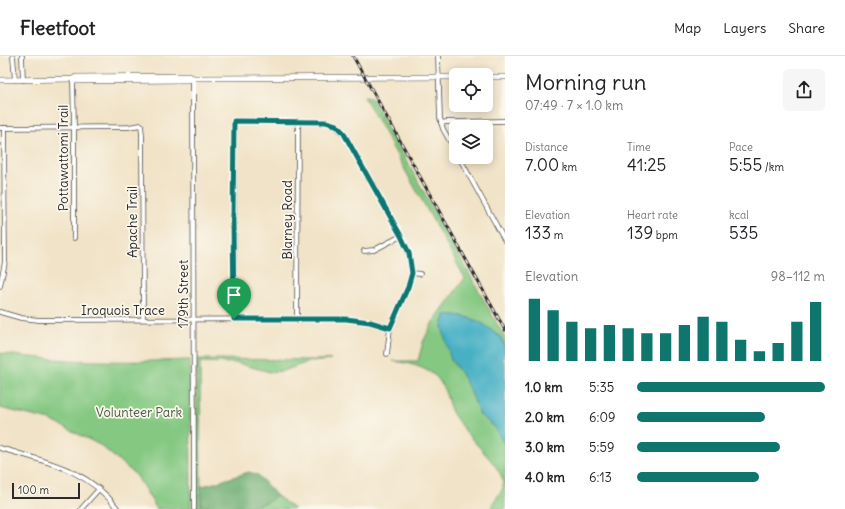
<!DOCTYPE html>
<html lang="en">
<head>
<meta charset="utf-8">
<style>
	:root { --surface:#fff; --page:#f6f6f6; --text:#202124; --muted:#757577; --line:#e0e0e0; --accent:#0f766e }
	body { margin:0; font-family:Delius,sans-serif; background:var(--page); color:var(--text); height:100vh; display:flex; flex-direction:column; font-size:15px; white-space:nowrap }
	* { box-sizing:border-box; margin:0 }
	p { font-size:13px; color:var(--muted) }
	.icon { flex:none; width:22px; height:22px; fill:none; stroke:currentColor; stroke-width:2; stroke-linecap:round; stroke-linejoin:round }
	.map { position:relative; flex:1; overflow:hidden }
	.side { display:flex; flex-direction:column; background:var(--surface); width:340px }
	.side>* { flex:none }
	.tools { position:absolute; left:449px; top:12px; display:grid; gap:8px }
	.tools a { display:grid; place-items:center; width:44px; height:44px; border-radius:6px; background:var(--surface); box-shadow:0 2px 10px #0003; font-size:20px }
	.scale { position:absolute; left:12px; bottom:10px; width:68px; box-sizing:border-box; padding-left:4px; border:2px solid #2b2b2b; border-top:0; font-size:11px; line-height:14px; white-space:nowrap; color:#2b2b2b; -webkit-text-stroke:3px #fbf7ec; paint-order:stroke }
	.pin { position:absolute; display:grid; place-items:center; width:34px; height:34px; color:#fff; margin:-41px -17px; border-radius:50% 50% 50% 0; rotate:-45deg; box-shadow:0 0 4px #0007 }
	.pin .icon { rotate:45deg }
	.round { display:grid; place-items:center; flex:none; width:42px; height:42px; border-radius:6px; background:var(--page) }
	.overview { display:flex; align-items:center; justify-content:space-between; height:68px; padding:0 20px }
	h1 { font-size:22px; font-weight:600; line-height:30px }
	.stats { display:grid; grid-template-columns:repeat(3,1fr); gap:6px; height:68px; padding:4px 20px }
	.stats div { display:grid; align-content:center }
	.stats b { font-size:17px; font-weight:600 }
	.stats small { font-size:11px; font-weight:400 }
	.stats p { font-size:11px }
	.chart { height:112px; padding:8px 20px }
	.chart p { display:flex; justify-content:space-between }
	.chart svg { width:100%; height:72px; margin-top:4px; stroke:var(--accent); stroke-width:6 }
	ul { padding:0 20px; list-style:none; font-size:13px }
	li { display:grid; grid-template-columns:64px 48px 1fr; align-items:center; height:30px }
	li i { height:10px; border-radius:5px; background:var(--accent) }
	header { display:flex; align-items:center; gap:24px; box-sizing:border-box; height:56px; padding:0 20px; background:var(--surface); border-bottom:1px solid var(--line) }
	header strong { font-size:19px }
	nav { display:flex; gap:22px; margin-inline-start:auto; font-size:14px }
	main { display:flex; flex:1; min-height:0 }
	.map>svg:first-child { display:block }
	.green { fill:#84c882; stroke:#587a56 }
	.forest { fill:#6bac70; stroke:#4b6c4e }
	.water { fill:#46b0c5; stroke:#386e78 }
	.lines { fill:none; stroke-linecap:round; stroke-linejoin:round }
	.minor-casing { stroke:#494742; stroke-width:5.5 }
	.tertiary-casing { stroke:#494742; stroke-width:6 }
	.minor { stroke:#fff; stroke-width:4 }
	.tertiary { stroke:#fff; stroke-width:5 }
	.rail-casing { stroke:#2b2b2b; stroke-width:3 }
	.rail { stroke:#fbf7ec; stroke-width:1.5; stroke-dasharray:4.5; stroke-linecap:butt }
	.route-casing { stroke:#fff; stroke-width:8 }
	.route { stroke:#0f766e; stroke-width:5 }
	.labels { text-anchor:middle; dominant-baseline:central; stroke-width:3.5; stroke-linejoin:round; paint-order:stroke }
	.street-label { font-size:13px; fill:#2b2b2b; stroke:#fbf7ec }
	.park-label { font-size:13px; fill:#465a45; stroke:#fbf7ec }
</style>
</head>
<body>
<header>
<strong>Fleetfoot</strong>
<nav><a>Map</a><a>Layers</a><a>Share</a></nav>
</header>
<main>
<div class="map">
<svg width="505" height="453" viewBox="0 0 505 453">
	<rect width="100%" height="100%" fill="#fbf7ec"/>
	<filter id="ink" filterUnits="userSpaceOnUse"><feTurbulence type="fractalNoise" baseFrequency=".025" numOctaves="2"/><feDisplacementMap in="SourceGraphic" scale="8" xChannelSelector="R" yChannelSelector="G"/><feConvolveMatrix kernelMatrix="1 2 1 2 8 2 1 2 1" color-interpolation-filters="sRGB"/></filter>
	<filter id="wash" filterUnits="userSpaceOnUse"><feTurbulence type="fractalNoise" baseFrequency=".012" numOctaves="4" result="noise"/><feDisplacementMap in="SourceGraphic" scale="16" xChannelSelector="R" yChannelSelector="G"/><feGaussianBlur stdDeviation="0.9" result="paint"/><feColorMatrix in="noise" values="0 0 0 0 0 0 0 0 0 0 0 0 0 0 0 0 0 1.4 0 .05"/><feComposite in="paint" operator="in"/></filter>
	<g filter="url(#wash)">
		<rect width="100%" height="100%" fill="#f1e3c7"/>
		<g class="green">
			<path d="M364,40L371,41L505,282V290L501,281C495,278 491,274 486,270C474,262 459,258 445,259L451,304L461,317L471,336L480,359L494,370L505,389V453H491C492,442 505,438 503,426C501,410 473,387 463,372C459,367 454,360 451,354C447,342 444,327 434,319C422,310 408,307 393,305H418L423,286L433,266L465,222Z"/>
			<path d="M0,297C63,307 127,306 190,304L191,453H157L136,419L100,389L50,364L0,352Z"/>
			<polygon points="196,303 331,304 308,306 283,315 270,316 237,307 200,306 201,450 269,445 276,439 294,453 197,453"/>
		</g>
		<path class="forest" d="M249,416L258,419L276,439C274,441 272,444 269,445C255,453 216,453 201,450V430L211,428Z"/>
		<path class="water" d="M445,259C459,258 474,262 486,270C491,274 495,278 501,281C505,289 505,296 503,303L505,308V389L494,370L480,359L471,336L461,317L451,304L442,271Z"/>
	</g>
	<g filter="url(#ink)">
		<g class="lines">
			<g class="minor-casing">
				<g id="minor">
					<polyline points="13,0 15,24"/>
					<polyline points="22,0 23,24"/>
					<polyline points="438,0 440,62 443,73 456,96"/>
					<polyline points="193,22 194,453"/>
					<polyline points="73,23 74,71 74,182"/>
					<polyline points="441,67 447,66 505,65"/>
					<polyline points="0,72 128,71 141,69 142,79 143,263"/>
					<polyline points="459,101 505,185"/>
					<polyline points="364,195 374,194 401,180"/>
					<polyline points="412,217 420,218"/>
					<polyline points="0,230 5,206 4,72"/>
					<polyline points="0,256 21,262 39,264 346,263 370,266 390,272"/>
					<polyline points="234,263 234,65 326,66 335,69 346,81 401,180 407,193 410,203 412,217 408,231 390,272 387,298"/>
					<polyline points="297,263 298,65"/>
					<path d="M0,392C46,406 87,412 118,453"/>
					<polyline points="81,453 99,433"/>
				</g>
			</g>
			<g class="tertiary-casing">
				<g id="tertiary">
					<polyline points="486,21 505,21"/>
					<polyline points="73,23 75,25 189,24 193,22"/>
					<polyline points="0,24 73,23 76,21 189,20 193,22 456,21"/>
				</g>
			</g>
			<use href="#minor" class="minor"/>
			<use href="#tertiary" class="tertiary"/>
			<g class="rail-casing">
				<polyline id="rail" points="353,0 505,274"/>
			</g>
			<use href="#rail" class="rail"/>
		</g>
	</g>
	<g class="lines" filter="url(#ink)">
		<g class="route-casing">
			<polygon id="route" points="234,65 326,66 336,69 343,76 401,180 409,197 412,217 408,231 390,272 370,266 346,263 234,263 233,163"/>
		</g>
		<use href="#route" class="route"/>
	</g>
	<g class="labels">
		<g class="street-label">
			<text transform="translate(63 102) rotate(-90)">Pottawattomi Trail</text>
			<text transform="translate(287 164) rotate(-90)">Blarney Road</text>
			<text transform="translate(132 166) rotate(-90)">Apache Trail</text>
			<text transform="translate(183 238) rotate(-90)">179th Street</text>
			<text x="123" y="254">Iroquois Trace</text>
		</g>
		<g class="park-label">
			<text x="139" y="356">Volunteer Park</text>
		</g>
	</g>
</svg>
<div class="tools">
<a><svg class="icon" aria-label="locate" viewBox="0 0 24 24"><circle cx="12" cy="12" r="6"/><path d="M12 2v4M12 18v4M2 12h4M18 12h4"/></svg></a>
<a><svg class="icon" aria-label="layers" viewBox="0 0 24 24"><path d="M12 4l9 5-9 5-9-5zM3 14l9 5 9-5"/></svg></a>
</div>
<div class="scale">100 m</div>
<div class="pin" style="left:234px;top:263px;background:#1e9e55"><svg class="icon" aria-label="arrive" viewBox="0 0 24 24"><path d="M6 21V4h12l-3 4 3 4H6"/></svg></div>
</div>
<section class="side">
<div class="overview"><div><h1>Morning run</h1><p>07:49 · 7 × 1.0 km</p></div><a class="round"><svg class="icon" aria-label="share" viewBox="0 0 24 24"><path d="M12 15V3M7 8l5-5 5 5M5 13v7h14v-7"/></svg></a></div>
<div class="stats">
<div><p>Distance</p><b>7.00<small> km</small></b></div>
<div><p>Time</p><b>41:25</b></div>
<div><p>Pace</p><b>5:55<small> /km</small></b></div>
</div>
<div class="stats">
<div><p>Elevation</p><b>133<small> m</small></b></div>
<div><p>Heart rate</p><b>139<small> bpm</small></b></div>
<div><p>kcal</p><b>535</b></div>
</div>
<div class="chart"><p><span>Elevation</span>98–112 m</p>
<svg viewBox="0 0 160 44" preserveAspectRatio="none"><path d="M5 44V6M15 44V13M25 44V20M35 44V24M45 44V22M55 44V24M65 44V27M75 44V27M85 44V22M95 44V17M105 44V20M115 44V31M125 44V38M135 44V33M145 44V20M155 44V8"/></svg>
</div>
<ul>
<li><b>1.0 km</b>5:35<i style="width:100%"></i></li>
<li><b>2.0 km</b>6:09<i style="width:68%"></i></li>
<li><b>3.0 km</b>5:59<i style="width:76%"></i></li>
<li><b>4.0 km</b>6:13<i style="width:65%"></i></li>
</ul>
</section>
</main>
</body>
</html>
